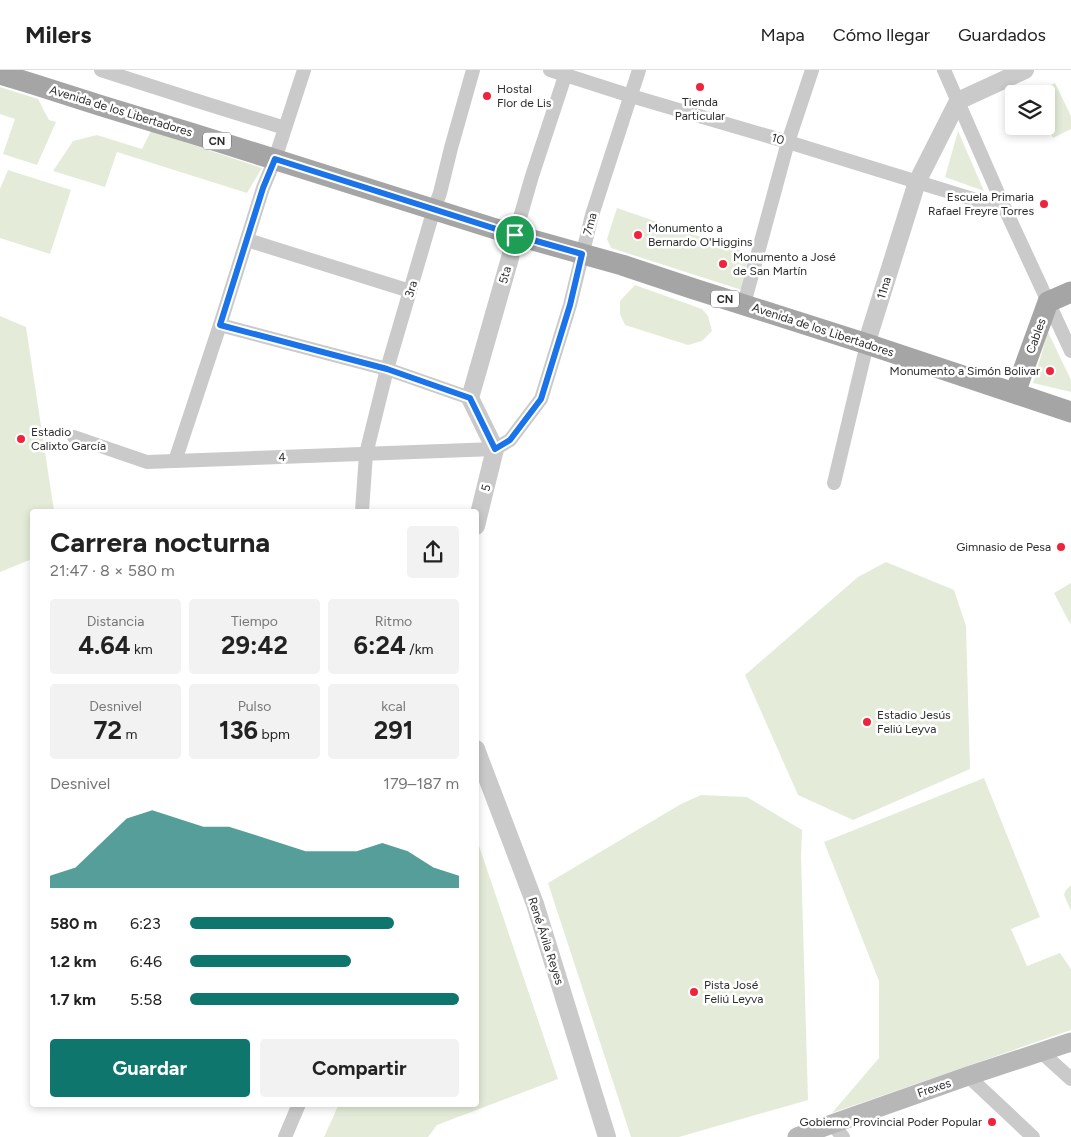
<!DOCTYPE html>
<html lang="es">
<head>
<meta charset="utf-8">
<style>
	:root { --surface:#fff; --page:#f2f2f2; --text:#222; --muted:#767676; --line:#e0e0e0; --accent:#0f766e }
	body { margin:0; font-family:Figtree,sans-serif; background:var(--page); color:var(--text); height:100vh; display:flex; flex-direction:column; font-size:19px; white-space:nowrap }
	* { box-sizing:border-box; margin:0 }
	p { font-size:16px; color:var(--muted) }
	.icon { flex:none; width:28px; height:28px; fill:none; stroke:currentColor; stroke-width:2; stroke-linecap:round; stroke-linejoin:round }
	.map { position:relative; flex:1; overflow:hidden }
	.panel { position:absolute; left:30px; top:439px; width:449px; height:598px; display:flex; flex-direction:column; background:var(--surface); border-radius:5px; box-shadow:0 2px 8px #0003 }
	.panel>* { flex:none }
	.buttons { position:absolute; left:1005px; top:15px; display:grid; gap:10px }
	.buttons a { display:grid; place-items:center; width:50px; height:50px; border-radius:5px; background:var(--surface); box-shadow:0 2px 8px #0003; font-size:25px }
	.pin { position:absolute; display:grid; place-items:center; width:42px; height:42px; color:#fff; margin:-21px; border:2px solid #fff; border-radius:50%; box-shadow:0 1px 5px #0007 }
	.round { display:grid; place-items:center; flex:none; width:52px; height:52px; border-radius:5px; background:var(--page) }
	.headline { display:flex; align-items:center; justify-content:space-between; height:85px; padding:0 20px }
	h1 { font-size:28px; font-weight:700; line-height:38px }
	.figures { display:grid; grid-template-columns:repeat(3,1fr); gap:8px; height:85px; padding:5px 20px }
	.figures div { display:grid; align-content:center; border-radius:5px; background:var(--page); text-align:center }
	.figures b { font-size:25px; font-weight:700 }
	.figures small { font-size:14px; font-weight:400 }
	.figures p { font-size:14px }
	.chart { height:140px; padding:10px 20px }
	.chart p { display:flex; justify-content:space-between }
	.chart svg { width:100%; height:90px; margin-top:5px; fill:var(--accent); opacity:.7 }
	.action { display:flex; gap:10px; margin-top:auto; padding:10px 20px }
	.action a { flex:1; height:58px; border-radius:5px; background:var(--accent); color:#fff; font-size:20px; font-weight:700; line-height:58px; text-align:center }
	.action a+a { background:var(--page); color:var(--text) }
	ul { padding:0 20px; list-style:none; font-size:16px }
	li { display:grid; grid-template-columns:80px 60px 1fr; align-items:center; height:38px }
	li i { height:12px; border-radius:6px; background:var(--accent) }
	header { display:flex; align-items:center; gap:30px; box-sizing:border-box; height:70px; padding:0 25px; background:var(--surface); border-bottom:1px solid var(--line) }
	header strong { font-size:24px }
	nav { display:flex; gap:28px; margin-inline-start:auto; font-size:18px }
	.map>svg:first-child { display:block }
	.green { fill:#e4ecd9 }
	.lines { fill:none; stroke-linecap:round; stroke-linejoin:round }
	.minor { stroke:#cacaca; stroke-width:14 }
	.tertiary { stroke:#cacaca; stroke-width:18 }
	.secondary { stroke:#b7b7b7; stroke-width:19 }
	.primary { stroke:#a5a5a5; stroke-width:21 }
	.route-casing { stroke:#fff; stroke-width:10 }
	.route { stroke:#1a73e8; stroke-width:6 }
	.poi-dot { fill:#ef243c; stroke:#fff; stroke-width:2 }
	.labels { text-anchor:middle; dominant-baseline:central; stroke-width:5; stroke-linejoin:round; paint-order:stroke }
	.shield { fill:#fff; stroke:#6c6c6c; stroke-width:1 }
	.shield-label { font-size:11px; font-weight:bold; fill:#2d2d2d }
	.poi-label { font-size:12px; fill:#2d2d2d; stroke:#fff; text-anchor:start }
	.street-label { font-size:12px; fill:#2d2d2d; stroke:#fff }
</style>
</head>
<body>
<header>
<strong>Milers</strong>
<nav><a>Mapa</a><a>Cómo llegar</a><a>Guardados</a></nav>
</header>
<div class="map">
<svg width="1071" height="1067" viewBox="0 0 1071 1067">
	<rect width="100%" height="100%" fill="#fff"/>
	<g class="green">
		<polygon points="1055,13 1071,46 1071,59 1053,68 1046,54 1046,24 1032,24"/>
		<polygon points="0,17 38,29 49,50 56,52 37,95 3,84 15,49 0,44"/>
		<polygon points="151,61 262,98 247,123 117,82 105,117 53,101 73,71 97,65 142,79"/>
		<polygon points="958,61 984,121 945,107"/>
		<polygon points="8,100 71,120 50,184 0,168 0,119"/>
		<polygon points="617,138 759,187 748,222 611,178 607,169"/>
		<polygon points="635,215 702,239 708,246 712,261 702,271 688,275 625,255 620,244 620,231"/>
		<polygon points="0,246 26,257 54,441 32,441 32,489 0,502"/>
		<polygon points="1048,262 1071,310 1071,322 1033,313"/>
		<polygon points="886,492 954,520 966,556 970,699 853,750 798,725 745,605 858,507"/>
		<polygon points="1071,513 1071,554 1068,550 1054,523"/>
		<polygon points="984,708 1040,847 1011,859 1027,896 1060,883 1071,899 1071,960 832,1043 879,988 879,911 824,772"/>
		<polygon points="701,725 747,727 802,760 801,786 808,1030 679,1067 631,1067 548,813 681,734"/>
		<polygon points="476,767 558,1009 437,1055 428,1067 324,1067 339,1034 476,1034"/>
		<polygon points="1070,816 1071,816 1071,841 1064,825 1066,820"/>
	</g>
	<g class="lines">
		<g class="minor">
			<polyline points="101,0 204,33 285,58"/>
			<polyline points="550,0 631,26 788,72 1005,139"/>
			<polyline points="944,0 1005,139 1071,281"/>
			<polyline points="515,165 532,106 567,0"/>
			<polyline points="247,170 410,221"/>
			<polyline points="744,234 788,72 812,0"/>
			<polyline points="220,255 387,299 470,328"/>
			<polyline points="74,367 147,392 495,379 510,370 541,329 570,235 592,145 639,0"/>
			<polyline points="175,391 220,255 263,118 275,89 304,0"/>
			<polyline points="834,413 867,274"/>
			<polyline points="362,441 366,384 387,299 434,139 440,123 451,78 473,0"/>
			<polyline points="1040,981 1071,1009"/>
			<polyline points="968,1006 1033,1067"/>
			<polyline points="832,1054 843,1067"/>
			<polyline points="285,1067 299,1034"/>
		</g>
		<g class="tertiary">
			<polyline points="867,274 870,262 917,112 958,31 1025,0"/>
			<polyline points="476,456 495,379 470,328 510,188 515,165"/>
			<polyline points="476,679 535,834 607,1067"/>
		</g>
		<polyline class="secondary" points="797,1067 832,1054 968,1006 1071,972"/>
		<g class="primary">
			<polyline points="0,4 33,14 102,36 194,64 515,165 622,195 691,218 867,274 1071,342"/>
			<polyline points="1015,323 1048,232 1071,222"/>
		</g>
	</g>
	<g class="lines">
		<g class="route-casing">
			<polygon id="route" points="275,89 515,165 582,184 570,235 541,329 510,370 495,379 470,328 387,299 220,255 263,118"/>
		</g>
		<use href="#route" class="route"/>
	</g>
	<g class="poi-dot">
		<circle cx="700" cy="17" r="5"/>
		<circle cx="487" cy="26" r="5"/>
		<circle cx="1044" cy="134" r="5"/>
		<circle cx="638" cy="165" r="5"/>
		<circle cx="723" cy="194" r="5"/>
		<circle cx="1050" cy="301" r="5"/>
		<circle cx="21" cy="369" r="5"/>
		<circle cx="1061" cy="477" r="5"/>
		<circle cx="867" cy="652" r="5"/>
		<circle cx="694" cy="922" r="5"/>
		<circle cx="992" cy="1052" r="5"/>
	</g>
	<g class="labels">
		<g class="shield">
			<rect x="203" y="62.5" width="28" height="17" rx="4"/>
			<rect x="711" y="220.5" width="28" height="17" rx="4"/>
		</g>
		<g class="shield-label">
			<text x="217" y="71">CN</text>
			<text x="725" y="229">CN</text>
		</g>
		<g class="poi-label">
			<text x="497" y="19">Hostal<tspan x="497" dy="14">Flor de Lis</tspan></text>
			<text x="700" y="32" text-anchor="middle">Tienda<tspan x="700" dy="14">Particular</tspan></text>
			<text x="1034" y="127" text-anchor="end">Escuela Primaria<tspan x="1034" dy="14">Rafael Freyre Torres</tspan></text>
			<text x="648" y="158">Monumento a<tspan x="648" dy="14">Bernardo O'Higgins</tspan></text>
			<text x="733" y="187">Monumento a José<tspan x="733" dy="14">de San Martín</tspan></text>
			<text x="1040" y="301" text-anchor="end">Monumento a Simón Bolivar</text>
			<text x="31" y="362">Estadio<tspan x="31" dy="14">Calixto García</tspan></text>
			<text x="1051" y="477" text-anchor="end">Gimnasio de Pesa</text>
			<text x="877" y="645">Estadio Jesús<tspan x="877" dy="14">Feliú Leyva</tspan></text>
			<text x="704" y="915">Pista José<tspan x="704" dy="14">Feliú Leyva</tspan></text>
			<text x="982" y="1052" text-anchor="end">Gobierno Provincial Poder Popular</text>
		</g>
		<g class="street-label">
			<text transform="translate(121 41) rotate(17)">Avenida de los Libertadores</text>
			<text transform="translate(778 69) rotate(16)">10</text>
			<text transform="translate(590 154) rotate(-75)">7ma</text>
			<text transform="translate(505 205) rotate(-74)">5ta</text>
			<text transform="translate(884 218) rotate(-73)">11na</text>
			<text transform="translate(411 219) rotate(-73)">3ra</text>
			<text transform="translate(823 260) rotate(18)">Avenida de los Libertadores</text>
			<text transform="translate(1036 266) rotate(-70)">Cables</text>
			<text transform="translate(282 387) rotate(-2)">4</text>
			<text transform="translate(486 418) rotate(-76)">5</text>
			<text transform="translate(546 871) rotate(72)">René Ávila Reyes</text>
			<text transform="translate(934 1018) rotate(-19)">Frexes</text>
		</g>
	</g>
</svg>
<div class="buttons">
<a><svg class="icon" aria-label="layers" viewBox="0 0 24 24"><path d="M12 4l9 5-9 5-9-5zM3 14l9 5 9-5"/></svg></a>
</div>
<div class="pin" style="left:515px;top:165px;background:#1e9e55"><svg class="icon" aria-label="arrive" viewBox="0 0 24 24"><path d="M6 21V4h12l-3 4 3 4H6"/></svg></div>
<section class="panel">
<div class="headline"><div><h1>Carrera nocturna</h1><p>21:47 · 8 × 580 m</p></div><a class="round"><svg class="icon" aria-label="share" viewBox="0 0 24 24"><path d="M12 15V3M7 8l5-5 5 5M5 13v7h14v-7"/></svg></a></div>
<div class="figures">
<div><p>Distancia</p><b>4.64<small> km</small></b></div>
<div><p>Tiempo</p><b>29:42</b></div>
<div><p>Ritmo</p><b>6:24<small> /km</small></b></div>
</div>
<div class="figures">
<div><p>Desnivel</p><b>72<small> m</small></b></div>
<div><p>Pulso</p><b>136<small> bpm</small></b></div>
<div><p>kcal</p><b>291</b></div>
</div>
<div class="chart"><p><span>Desnivel</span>179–187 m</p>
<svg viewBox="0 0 160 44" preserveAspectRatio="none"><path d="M0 44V38L10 34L20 22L30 10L40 6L50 10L60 14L70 14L80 18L90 22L100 26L110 26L120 26L130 22L140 26L150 34L160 38V44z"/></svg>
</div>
<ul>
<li><b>580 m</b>6:23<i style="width:76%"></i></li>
<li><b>1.2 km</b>6:46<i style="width:60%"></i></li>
<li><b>1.7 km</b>5:58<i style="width:100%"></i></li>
</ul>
<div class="action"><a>Guardar</a><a>Compartir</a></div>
</section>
</div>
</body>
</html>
